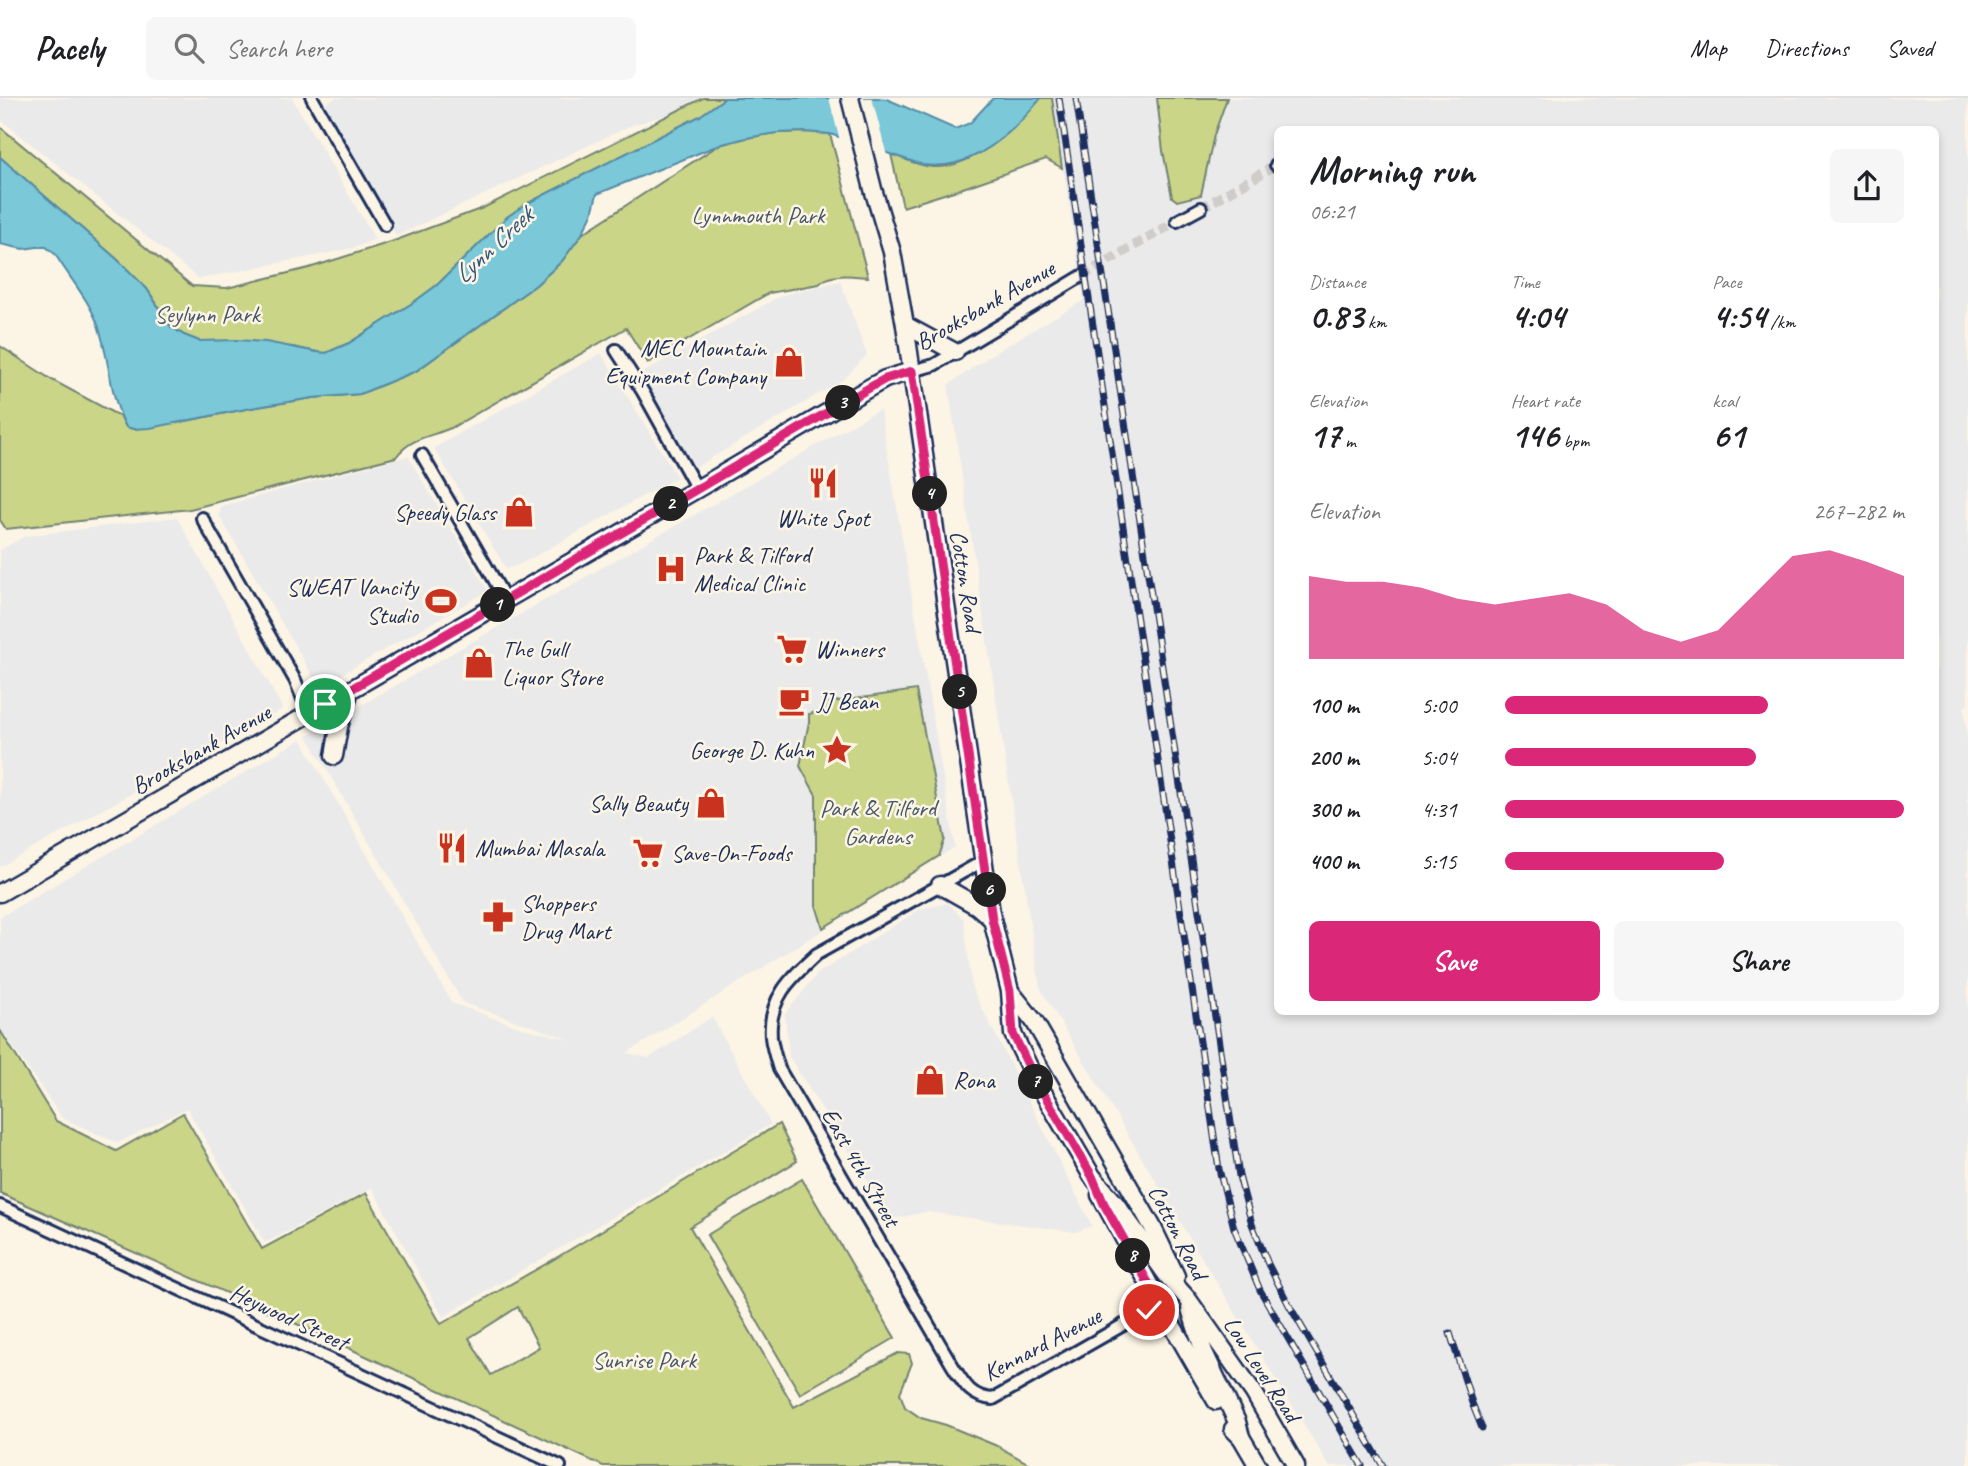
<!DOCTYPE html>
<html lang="en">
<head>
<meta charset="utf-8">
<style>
	:root { --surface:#fff; --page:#f6f6f6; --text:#202124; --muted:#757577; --line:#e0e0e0; --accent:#db2777 }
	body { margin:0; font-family:Caveat,sans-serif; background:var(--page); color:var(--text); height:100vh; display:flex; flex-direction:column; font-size:26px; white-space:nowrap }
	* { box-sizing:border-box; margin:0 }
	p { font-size:23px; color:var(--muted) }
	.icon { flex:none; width:38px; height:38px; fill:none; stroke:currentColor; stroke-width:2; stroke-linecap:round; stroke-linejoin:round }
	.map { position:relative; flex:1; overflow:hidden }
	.panel { position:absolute; left:1274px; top:28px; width:665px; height:889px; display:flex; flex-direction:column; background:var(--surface); border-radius:10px; box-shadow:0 4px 10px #0003 }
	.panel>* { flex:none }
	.pin { position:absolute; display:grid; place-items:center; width:60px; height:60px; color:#fff; margin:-30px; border:4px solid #fff; border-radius:50%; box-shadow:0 2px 7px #0007 }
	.km { position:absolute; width:35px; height:35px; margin:-18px; border-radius:50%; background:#222; color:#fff; font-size:19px; line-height:35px; text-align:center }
	.round { display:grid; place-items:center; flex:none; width:74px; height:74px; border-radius:10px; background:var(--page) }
	.head { display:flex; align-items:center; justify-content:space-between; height:119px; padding:0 35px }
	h1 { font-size:38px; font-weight:600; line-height:52px }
	.figures { display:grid; grid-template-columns:repeat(3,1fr); gap:10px; height:119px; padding:7px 35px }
	.figures div { display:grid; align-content:center }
	.figures b { font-size:35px; font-weight:600 }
	.figures small { font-size:19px; font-weight:400 }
	.figures p { font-size:19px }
	.chart { height:196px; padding:14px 35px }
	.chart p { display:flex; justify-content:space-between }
	.chart svg { width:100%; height:126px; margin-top:7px; fill:var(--accent); opacity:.7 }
	.primary-button { display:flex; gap:14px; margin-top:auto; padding:14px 35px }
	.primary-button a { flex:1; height:80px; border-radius:10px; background:var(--accent); color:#fff; font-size:28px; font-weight:600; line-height:80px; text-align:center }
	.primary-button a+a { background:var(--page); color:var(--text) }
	ul { padding:0 35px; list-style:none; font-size:23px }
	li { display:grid; grid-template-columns:112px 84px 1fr; align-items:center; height:52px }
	li i { height:18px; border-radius:9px; background:var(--accent) }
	header { display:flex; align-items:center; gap:42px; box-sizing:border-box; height:98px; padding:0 35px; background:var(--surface); border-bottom:2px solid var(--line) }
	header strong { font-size:33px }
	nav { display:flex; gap:38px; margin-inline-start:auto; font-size:24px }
	.search { width:490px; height:63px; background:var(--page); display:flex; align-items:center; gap:18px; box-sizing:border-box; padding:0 24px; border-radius:10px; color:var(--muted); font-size:26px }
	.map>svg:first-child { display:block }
	.built { fill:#ebeaea; fill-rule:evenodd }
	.green { fill:#cad588; stroke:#728273; stroke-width:2; fill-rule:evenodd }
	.water { fill:#7ac8d8; stroke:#548ba7; stroke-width:2 }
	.pier { fill:#fcf5e5 }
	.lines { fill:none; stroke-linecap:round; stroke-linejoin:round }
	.street-tunnel { stroke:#cfcdca; stroke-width:10; stroke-dasharray:10 5; stroke-linecap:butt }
	.street-casing { stroke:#1b2f5e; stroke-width:16 }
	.secondary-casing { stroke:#1b2f5e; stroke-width:21 }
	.street { stroke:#fcf5e5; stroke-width:10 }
	.secondary { stroke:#fcf5e5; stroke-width:16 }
	.rail-casing { stroke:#1b2f5e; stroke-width:7 }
	.rail { stroke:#fcf5e5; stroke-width:4.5; stroke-dasharray:13; stroke-linecap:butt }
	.route-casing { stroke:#fff; stroke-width:14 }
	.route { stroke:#db2777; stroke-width:9 }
	.labels { text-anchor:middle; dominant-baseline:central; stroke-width:5; stroke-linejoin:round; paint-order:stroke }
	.park-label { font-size:24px; fill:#475868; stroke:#fcf5e5 }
	.street-label { font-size:24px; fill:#1b2f5e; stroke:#fcf5e5 }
	.poi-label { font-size:24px; fill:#1b2f5e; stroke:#fcf5e5; text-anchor:start }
	.water-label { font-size:26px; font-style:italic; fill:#33557c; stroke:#fcf5e5 }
</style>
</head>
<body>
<header>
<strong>Pacely</strong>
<div class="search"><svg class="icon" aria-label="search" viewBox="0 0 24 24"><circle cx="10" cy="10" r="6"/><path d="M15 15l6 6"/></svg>Search here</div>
<nav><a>Map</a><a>Directions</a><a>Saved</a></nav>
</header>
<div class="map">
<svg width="1968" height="1368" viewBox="0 0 1968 1368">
	<rect width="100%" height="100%" fill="#fcf5e5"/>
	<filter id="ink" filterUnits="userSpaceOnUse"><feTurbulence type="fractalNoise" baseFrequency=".0143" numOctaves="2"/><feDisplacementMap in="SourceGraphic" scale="14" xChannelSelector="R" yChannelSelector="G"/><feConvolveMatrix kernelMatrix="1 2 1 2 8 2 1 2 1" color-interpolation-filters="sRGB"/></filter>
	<g filter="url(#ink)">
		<g class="built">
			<polygon points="0,0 292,0 375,141 354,150 199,181 0,21"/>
			<polygon points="335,0 721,0 630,28 396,138 325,6"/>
			<path d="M1052,0H1968V607L1964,609L1968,648V1368H1329L1209,1172L1040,890L948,287L994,255L1084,202ZM1278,32H1936V914H1278Z"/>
			<polygon points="840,183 867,257 844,281 693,371 640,276 780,198"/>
			<polygon points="601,255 677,379 523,465 506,471 434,350"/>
			<polygon points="880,311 955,749 627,955 649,960 712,919 771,1026 443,1219 372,1090 265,1145 187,1010 118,1045 62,1020 0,930 0,819 301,641 452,905 522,930 573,942 463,905 307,638"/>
			<polygon points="408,358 488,493 319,589 219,417 221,408"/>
			<polygon points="177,419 283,611 0,769 0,452 25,438"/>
			<polygon points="948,805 964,821 972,890 1092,1128 1075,1134 927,1114 892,1121 789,959 785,916 817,876 920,811"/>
		</g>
		<g class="green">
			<polygon points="703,0 725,0 700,18 526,106 507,119 437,187 414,204 349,245 326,255 317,254 293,249 199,243 184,237 172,229 147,191 118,162 0,59 0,29 192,188 227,190 309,170 391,144 483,110"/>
			<path d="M1041,0H1052L1062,70L1046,61L960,91L903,109L891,56C905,61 919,68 933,69C972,71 1018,29 1041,0Z"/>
			<polygon points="1157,0 1227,0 1214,37 1201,97 1177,103 1172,99 1163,53"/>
			<path d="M805,34L830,36L868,179C852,178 831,174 819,186L769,195L648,265L626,230L451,330C430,339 411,339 396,359L190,411L6,431L0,422V248L52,282L121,319L126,329L133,331L186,323L251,310L313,300L360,296L416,273L536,187L562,163L582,136L719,47L746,40L777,35Z"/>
			<polygon points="916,592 945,741 939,758 823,830 816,807 816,697 800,668 809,624 809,616 825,612 825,605"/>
			<path d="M0,932L56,1023L116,1053L183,1015L262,1151L366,1095L441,1226L551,1163L779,1026L797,1063L690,1129L794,1309L898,1255L909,1256L912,1265L900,1295L905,1309L921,1320L946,1327L997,1348L1033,1368H603L299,1227L0,1095ZM518,1209L539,1249L491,1277L469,1240Z"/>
			<polygon points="802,1081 895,1240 800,1296 707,1137"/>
		</g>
		<path class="water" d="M725,0H878L887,1L955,31L970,25L993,0H1041C1013,35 972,74 923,67L830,36L805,34L777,35L746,40L719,47L597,96L592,116L582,136L562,163L536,187L416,273L360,296L313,300L251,310L150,330L133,331L126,329C109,297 110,261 98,227C89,202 69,179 55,156L46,149H37L23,151L0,146V59L118,162L147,191L171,229L184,237L199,243L236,242L266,244L317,254L326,255L349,245L414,204L437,187L507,119L526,106L700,18Z"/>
		<polygon class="pier" points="829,0 872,0 887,58 840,43"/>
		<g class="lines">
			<g class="street-tunnel">
				<polyline points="1201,110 1276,67"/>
				<polyline points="1082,178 1177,123"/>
			</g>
			<g class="street-casing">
				<g id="street">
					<polyline points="312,0 385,127"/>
					<polyline points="1276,67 1278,66"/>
					<polyline points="1177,123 1201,110"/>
					<polyline points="616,252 643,294 697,391"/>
					<polyline points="912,273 934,267 1082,178"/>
					<polyline points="422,357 506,502"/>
					<polyline points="202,420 295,582 309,615"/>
					<path d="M985,762L817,856C791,880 768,900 771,939C772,949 776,961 779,971L951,1265C963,1284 969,1299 993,1301L1160,1206"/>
					<polyline points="0,1108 560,1368"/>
				</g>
			</g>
			<g class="secondary-casing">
				<g id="secondary">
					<polyline points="850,0 873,91 892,154 905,227 992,821 1010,893 1013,936 1034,979 1092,1078 1115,1105 1169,1180 1187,1200 1209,1231 1254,1295 1296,1368"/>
					<polyline points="905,227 955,254"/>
					<polyline points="334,658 339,629 350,592"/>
					<polyline points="940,787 977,808 992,821"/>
					<polyline points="0,795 697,391 869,290 885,281 912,273"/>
					<polyline points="1010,893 1034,923 1152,1128 1176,1178"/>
					<polyline points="1100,1097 1160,1206 1216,1303"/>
					<polyline points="1190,1211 1204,1254 1237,1324 1241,1339"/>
					<polyline points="1233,1331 1241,1339 1258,1368"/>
				</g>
			</g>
			<use href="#street" class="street"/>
			<use href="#secondary" class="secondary"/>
			<g class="rail-casing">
				<g id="rail">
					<polyline points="1059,0 1219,1071 1234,1130 1260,1192 1362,1368"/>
					<polyline points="1076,0 1239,1078 1252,1126 1268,1166 1289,1207 1383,1368"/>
					<polyline points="1450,1235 1472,1305 1482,1330"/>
				</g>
			</g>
			<use href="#rail" class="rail"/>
		</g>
	</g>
	<g class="lines" filter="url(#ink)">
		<g class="route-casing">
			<polyline id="route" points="325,606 680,401 869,290 885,281 912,273 992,821 1010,893 1013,936 1034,979 1092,1078 1104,1106 1160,1206 1149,1212"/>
		</g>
		<use href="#route" class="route"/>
	</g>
	<defs>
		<g id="shop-bare" transform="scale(2.415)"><path d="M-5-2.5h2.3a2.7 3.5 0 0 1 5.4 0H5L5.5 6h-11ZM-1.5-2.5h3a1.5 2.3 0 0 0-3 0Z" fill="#c8321e" stroke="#fcf5e5" stroke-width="2.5" paint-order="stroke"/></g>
		<g id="restaurant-bare" transform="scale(2.415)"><path d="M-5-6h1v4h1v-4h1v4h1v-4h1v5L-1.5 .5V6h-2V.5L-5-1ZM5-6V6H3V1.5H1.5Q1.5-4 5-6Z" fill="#c8321e" stroke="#fcf5e5" stroke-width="2.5" paint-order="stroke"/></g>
		<g id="hospital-bare" transform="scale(2.415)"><path d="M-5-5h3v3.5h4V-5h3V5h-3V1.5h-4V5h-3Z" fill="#c8321e" stroke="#fcf5e5" stroke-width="2.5" paint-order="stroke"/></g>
		<g id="stadium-bare" transform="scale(2.415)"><path d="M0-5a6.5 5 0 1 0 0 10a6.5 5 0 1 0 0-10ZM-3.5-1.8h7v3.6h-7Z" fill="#c8321e" stroke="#fcf5e5" stroke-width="2.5" paint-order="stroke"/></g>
		<g id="supermarket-bare" transform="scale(2.415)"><path d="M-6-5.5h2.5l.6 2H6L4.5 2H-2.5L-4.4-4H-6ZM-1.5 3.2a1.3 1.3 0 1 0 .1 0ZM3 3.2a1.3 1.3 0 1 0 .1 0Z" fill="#c8321e" stroke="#fcf5e5" stroke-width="2.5" paint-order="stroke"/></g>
		<g id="cafe-bare" transform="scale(2.415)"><path d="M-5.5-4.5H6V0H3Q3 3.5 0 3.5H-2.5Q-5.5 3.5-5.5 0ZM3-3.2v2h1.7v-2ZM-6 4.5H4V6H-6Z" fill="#c8321e" stroke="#fcf5e5" stroke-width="2.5" paint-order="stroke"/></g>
		<g id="sight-bare" transform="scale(2.415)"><path d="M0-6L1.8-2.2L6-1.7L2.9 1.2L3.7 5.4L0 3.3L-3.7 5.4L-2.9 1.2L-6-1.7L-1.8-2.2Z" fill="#c8321e" stroke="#fcf5e5" stroke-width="2.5" paint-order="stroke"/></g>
		<g id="pharmacy-bare" transform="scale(2.415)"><path d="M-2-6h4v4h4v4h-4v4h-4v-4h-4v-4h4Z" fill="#c8321e" stroke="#fcf5e5" stroke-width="2.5" paint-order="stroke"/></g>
	</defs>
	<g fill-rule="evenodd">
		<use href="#shop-bare" x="789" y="264"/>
		<use href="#restaurant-bare" x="823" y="385"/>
		<use href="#shop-bare" x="519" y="414"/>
		<use href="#hospital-bare" x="671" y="471"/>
		<use href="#stadium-bare" x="441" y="503"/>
		<use href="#supermarket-bare" x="792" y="551"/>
		<use href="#shop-bare" x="479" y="565"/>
		<use href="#cafe-bare" x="794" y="603"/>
		<use href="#sight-bare" x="837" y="652"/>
		<use href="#shop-bare" x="711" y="705"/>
		<use href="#restaurant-bare" x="452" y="750"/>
		<use href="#supermarket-bare" x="648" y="755"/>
		<use href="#pharmacy-bare" x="498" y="819"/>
		<use href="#shop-bare" x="930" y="982"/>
	</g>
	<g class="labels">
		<g class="park-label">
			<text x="758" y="117">Lynnmouth Park</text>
			<text x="207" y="216">Seylynn Park</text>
			<text x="878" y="710">Park &amp; Tilford<tspan x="878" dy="28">Gardens</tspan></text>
			<text x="644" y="1262">Sunrise Park</text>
		</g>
		<g class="street-label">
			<text transform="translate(985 207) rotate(-30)">Brooksbank Avenue</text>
			<text transform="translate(966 483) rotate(81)">Cotton Road</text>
			<text transform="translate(201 651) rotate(-30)">Brooksbank Avenue</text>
			<text transform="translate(861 1069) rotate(60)">East 4th Street</text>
			<text transform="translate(1178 1134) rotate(63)">Cotton Road</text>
			<text transform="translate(289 1219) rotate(25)">Heywood Street</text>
			<text transform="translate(1042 1246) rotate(-28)">Kennard Avenue</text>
			<text transform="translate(1262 1271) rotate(57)">Low Level Road</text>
		</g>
		<g class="poi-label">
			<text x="766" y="250" text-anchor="end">MEC Mountain<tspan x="766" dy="28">Equipment Company</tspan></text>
			<text x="496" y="414" text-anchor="end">Speedy Glass</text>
			<text x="823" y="420" text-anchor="middle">White Spot</text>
			<text x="694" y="457">Park &amp; Tilford<tspan x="694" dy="28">Medical Clinic</tspan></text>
			<text x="418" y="489" text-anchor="end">SWEAT Vancity<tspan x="418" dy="28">Studio</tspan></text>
			<text x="502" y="551">The Gull<tspan x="502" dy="28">Liquor Store</tspan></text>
			<text x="815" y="551">Winners</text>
			<text x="817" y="603">JJ Bean</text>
			<text x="814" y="652" text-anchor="end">George D. Kuhn</text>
			<text x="688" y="705" text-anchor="end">Sally Beauty</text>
			<text x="475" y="750">Mumbai Masala</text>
			<text x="671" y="755">Save-On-Foods</text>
			<text x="521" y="805">Shoppers<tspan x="521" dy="28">Drug Mart</tspan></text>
			<text x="953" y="982">Rona</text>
		</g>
		<g class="water-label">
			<text transform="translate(493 147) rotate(-43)">Lynn Creek</text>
		</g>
	</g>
</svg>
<div class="pin" style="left:325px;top:606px;background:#1e9e55"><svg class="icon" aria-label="arrive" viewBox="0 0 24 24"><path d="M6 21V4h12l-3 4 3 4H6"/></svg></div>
<div class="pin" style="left:1149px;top:1212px;background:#d93025"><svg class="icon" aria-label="check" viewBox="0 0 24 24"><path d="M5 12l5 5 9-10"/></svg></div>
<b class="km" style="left:498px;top:507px">1</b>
<b class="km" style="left:671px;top:406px">2</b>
<b class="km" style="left:843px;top:305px">3</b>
<b class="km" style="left:930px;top:396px">4</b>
<b class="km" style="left:960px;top:594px">5</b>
<b class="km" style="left:989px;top:792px">6</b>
<b class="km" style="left:1036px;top:984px">7</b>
<b class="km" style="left:1133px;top:1158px">8</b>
<section class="panel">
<div class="head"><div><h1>Morning run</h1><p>06:21</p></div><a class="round"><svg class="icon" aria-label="share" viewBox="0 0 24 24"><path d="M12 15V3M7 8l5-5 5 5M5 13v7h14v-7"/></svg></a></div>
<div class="figures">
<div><p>Distance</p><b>0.83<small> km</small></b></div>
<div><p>Time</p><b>4:04</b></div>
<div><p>Pace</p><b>4:54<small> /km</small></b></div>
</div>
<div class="figures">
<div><p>Elevation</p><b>17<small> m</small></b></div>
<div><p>Heart rate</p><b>146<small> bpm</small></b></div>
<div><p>kcal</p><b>61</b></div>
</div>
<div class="chart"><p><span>Elevation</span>267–282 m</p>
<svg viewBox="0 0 160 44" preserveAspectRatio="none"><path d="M0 44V15L10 17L20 17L30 19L40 23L50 25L60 23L70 21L80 25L90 34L100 38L110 34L120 21L130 8L140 6L150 10L160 15V44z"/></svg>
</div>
<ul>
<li><b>100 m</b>5:00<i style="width:66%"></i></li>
<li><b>200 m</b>5:04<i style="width:63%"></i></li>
<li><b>300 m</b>4:31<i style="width:100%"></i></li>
<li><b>400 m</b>5:15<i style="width:55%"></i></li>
</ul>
<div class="primary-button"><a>Save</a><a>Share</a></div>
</section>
</div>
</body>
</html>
